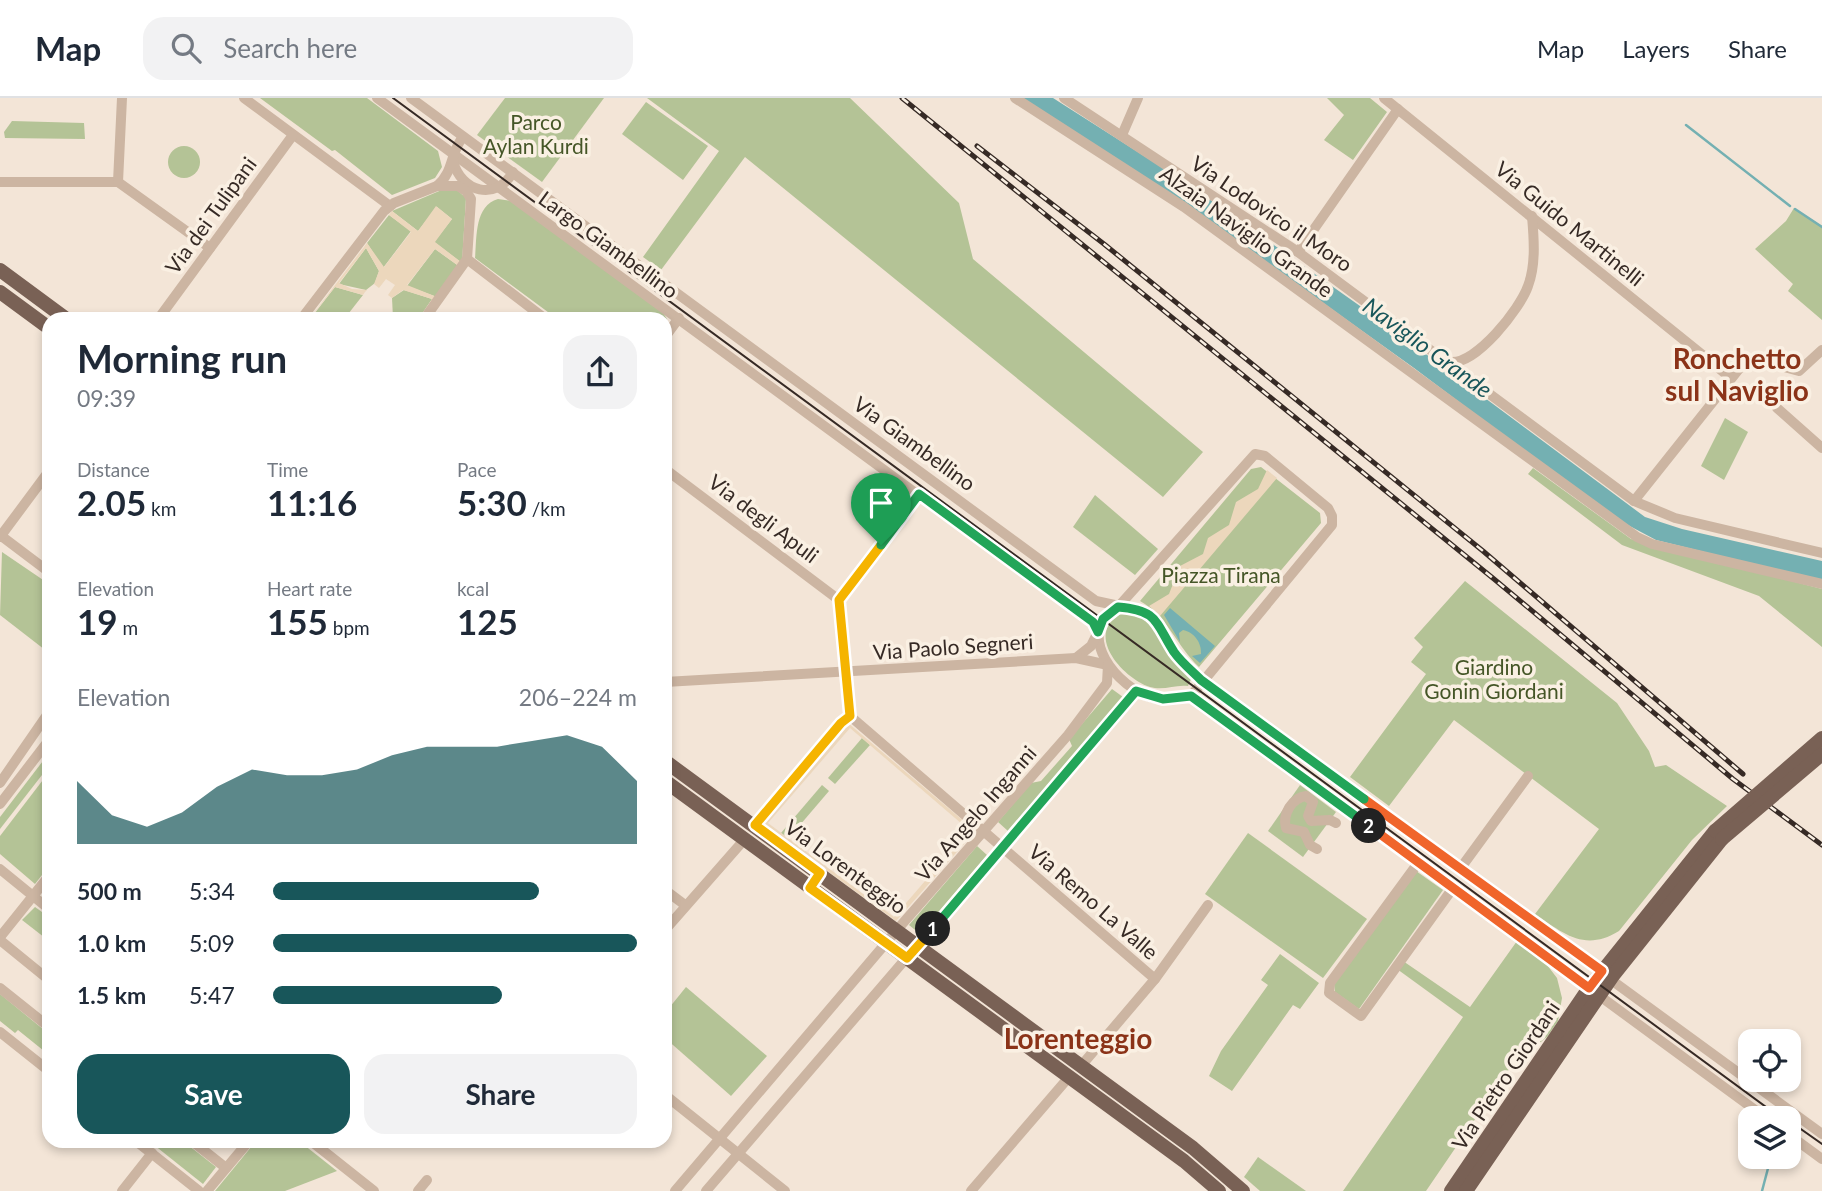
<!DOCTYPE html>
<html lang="en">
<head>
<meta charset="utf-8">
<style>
	:root { --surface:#fff; --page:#f2f2f3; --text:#1f2937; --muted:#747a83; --line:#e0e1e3; --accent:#18565a }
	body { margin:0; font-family:Lato,sans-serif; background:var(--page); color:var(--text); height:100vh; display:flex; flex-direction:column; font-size:26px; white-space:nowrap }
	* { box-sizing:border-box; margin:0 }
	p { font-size:23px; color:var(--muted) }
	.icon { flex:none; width:38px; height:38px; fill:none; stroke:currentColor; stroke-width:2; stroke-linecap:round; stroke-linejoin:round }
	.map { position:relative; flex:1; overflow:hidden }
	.drawer { position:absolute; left:42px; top:214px; width:630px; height:836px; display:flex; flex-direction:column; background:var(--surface); border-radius:21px; box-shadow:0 4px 10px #0003 }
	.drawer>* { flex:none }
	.buttons { position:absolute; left:1738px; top:931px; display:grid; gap:14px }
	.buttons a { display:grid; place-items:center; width:63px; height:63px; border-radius:14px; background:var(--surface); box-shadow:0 4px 10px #0003; font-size:35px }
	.pin { position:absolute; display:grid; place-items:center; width:60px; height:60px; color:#fff; margin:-72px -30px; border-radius:50% 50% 50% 0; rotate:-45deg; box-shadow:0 0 7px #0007 }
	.pin .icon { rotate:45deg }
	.km { position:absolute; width:35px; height:35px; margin:-18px; border-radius:50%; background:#222; color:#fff; font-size:19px; line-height:35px; text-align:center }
	.round { display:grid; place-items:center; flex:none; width:74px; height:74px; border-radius:21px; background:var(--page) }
	.headline { display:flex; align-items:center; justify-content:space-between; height:119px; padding:0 35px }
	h1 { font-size:38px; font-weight:700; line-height:52px }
	.metrics { display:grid; grid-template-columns:repeat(3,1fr); gap:10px; height:119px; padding:7px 35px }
	.metrics div { display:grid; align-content:center }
	.metrics b { font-size:35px; font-weight:700 }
	.metrics small { font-size:19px; font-weight:400 }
	.metrics p { font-size:19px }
	.chart { height:196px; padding:14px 35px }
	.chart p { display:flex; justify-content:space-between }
	.chart svg { width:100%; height:126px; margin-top:7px; fill:var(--accent); opacity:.7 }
	.primary-button { display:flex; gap:14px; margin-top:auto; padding:14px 35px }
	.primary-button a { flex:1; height:80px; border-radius:21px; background:var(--accent); color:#fff; font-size:28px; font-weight:700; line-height:80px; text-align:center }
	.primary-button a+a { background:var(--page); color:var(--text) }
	ul { padding:0 35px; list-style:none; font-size:23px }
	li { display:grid; grid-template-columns:112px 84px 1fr; align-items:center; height:52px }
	li i { height:18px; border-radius:9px; background:var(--accent) }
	header { display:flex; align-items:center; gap:42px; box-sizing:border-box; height:98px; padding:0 35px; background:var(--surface); border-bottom:2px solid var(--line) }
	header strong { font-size:33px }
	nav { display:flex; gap:38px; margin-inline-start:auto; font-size:24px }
	.search { width:490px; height:63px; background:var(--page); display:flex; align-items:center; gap:18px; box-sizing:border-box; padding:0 24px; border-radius:21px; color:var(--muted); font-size:26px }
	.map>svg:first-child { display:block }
	.green { fill:#b4c396 }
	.plaza { fill:#ecd7bc; fill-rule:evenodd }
	.water { fill:#74b0b2 }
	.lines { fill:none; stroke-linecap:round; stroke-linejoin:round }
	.stream { stroke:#74b0b2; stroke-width:2.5 }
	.minor { stroke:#ccb5a2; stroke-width:10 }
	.major { stroke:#796155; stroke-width:14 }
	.tram { stroke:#362a25; stroke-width:2 }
	.rail-casing { stroke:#362a25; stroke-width:5 }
	.rail { stroke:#faf0e3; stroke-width:2.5; stroke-dasharray:8; stroke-linecap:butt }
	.major-bridge { stroke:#796155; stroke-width:14 }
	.split-1-casing { stroke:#fff; stroke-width:14 }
	.split-2-casing { stroke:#fff; stroke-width:14 }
	.split-3-casing { stroke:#fff; stroke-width:14 }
	.split-4-casing { stroke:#fff; stroke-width:14 }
	.split-1 { stroke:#f5b400; stroke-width:9 }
	.split-2 { stroke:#22a559; stroke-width:9 }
	.split-3 { stroke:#f0652b; stroke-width:9 }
	.split-4 { stroke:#22a559; stroke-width:9 }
	.labels { text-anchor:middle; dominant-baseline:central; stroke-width:7; stroke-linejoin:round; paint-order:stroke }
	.park-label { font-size:21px; fill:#455627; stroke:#faf0e3 }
	.street-label { font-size:21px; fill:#362a25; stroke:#faf0e3 }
	.water-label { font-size:23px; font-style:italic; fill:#18565a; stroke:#faf0e3 }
	.district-label { font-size:28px; font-weight:bold; fill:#8b3318; stroke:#faf0e3 }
</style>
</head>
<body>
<header>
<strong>Map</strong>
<div class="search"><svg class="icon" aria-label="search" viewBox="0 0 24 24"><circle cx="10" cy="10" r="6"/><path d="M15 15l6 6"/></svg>Search here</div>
<nav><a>Map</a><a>Layers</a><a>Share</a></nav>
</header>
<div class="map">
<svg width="1822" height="1093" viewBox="0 0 1822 1093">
	<rect width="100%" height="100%" fill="#f3e5d7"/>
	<g class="green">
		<polygon points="260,0 367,0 438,53 442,69 435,80 392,97 335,52 332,53"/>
		<polygon points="505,0 604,0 542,84 477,37"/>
		<polygon points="647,0 850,0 959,105 973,161 1203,354 1163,399 745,59 661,172 643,159 719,53"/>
		<polygon points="1327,0 1370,0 1387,14 1353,62 1324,42 1344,17"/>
		<polygon points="646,4 708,48 683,82 622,36"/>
		<polygon points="12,23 84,25 85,41 5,40 4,34"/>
		<circle cx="184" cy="64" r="16"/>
		<polygon points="444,91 457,92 466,100 462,165 434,144 452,121 437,109 418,133 392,113"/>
		<path d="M498,101L511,103L663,215L667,221L665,223V220H556L475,160C477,140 474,108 498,101Z"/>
		<polygon points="1794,110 1822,128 1822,222 1788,193 1793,186 1755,151 1786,123"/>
		<polygon points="389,117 411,133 383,170 367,145"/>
		<polygon points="366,150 379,173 375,185 366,192 339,186"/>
		<polygon points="435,151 460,169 437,199 407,188"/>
		<polygon points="335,189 363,197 345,220 311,220"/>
		<polygon points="404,192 432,201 419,220 393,220 392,200"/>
		<polygon points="1725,320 1748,334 1724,382 1701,368"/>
		<path d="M1261,369L1320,415L1321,425L1199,569C1177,548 1167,518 1140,503L1251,371Z"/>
		<polygon points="1533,370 1631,441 1822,491 1822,549 1759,498 1622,447 1528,376"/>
		<polygon points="1095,397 1158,451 1135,477 1073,429"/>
		<polygon points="2,454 49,486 49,555 0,517"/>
		<path d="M1465,483L1617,605L1649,653L1655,669L1666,667L1727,708L1692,742L1619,833C1585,854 1564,836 1535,816L1599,731L1454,622L1389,708L1350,679L1426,576L1411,564L1423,549L1414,540Z"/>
		<path d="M1125,514L1141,515L1154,528L1167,551L1192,579L1188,588C1176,586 1164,593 1150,589C1122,580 1081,533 1125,514Z"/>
		<polygon points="1112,591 1123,599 1008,733 998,724 1031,685 1041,683 1072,648 1069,641"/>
		<polygon points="862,640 870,647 835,686 828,680"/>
		<polygon points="49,655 49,668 0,731 0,719"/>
		<polygon points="49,674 49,768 35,786 0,756 0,738"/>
		<polygon points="822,687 829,693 788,741 781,735"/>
		<polygon points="1300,687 1336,714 1303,759 1268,733"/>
		<polygon points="1248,735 1367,821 1323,880 1205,796"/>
		<polygon points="977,748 987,757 920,836 909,827"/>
		<polygon points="1416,773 1443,792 1359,911 1335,894 1334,886"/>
		<polygon points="35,809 49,819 49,843 22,822"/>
		<polygon points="1517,843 1544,863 1557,880 1562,900 1558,923 1547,939 1512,967 1426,1093 1343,1093 1463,919 1397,871 1403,863 1470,909"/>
		<polygon points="1280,856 1319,885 1300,911 1293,907 1232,993 1209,978 1221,953 1268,887 1261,882"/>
		<polygon points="686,889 767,958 731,998 665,940 665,915"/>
		<polygon points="0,896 49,936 49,957 18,932 15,935 0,923"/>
		<polygon points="149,1043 183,1043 216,1069 203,1086"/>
		<polygon points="256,1043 299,1043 337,1073 285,1093 215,1093"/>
		<polygon points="1258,1059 1306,1093 1260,1093 1244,1079"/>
	</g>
	<g class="plaza">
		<polygon points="436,108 452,121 435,144 461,164 460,169 435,151 407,187 437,199 421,220 432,201 403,192 392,200 388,197 395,187 386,181 379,190 374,186 379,173 366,150 339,185 352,191 367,192 365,194 363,197 335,189 310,220 367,145 384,169 411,134 389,117 392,113 418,133"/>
		<polygon points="1267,372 1277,380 1160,518 1149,508 1169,496 1180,468 1203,456 1208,440 1229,427 1236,404 1258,391"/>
		<path d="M848,625L973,731L971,738L896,823L763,726ZM850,630L969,732L894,819L768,725Z"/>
	</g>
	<g class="water">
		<polygon points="1020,0 1053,0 1185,84 1384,225 1645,419 1682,431 1822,463 1822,483 1656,442 1609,417 1414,270 1186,107"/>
		<path d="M1170,510L1215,548L1200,565L1192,558L1201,556C1202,545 1194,534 1183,532L1179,535L1180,544L1164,517Z"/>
	</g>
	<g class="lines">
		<g class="stream">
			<polyline points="1686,27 1790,108"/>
			<polyline points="1795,111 1822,129"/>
			<polyline points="1762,1093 1771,1059"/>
		</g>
		<g class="minor">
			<polyline points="244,0 390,108"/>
			<polyline points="377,0 1090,523 1098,534"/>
			<polyline points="411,0 1096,503 1147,514 1159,526 1180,561 1201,582 1822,1036"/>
			<polyline points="1015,0 1184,109 1637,439 1652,446 1822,486"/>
			<polyline points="1064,0 1298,154 1634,403 1675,420 1822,455"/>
			<polyline points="1384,0 1731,280"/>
			<polyline points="1122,37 1138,0"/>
			<path d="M453,63C461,94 496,104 513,74"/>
			<polyline points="0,84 118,84 210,150"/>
			<polyline points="118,84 122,0"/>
			<path d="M437,88C454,74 450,54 463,39"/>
			<polyline points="1298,154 1398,11"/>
			<polyline points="467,161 544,220"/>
			<polyline points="159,220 293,37"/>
			<polyline points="302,220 384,113 394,105 437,88 458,88 466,93 471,101 467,161 425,220"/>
			<polyline points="665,239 679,220"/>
			<path d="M1450,264C1476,267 1520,211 1528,188C1536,167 1534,141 1532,118"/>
			<polyline points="1777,310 1822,350"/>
			<path d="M1255,356L1265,358L1328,410L1332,418V427L1191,598C1178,600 1165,603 1153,600C1118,591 1072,535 1118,509Z"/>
			<polyline points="665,371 839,502"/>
			<polyline points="1634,403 1743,266 1759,262 1799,273 1822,252"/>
			<polyline points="0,437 49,474"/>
			<polyline points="0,439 49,373"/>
			<polyline points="1076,560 1091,548 1098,534"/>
			<polyline points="665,584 1076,560 1108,567"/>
			<polyline points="1191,598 1766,1020"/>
			<polyline points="850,618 1155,881"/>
			<polyline points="850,618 839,502 919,396"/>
			<polyline points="0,685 49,614"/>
			<polyline points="0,706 49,642"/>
			<polyline points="755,727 841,625 850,618"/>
			<path d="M1317,751L1310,747L1304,734L1286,730C1282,716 1292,700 1306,698L1313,704L1308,718L1311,723L1330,722L1336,725"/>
			<polyline points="1418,765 1330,885 1329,895 1361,918 1453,790"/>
			<polyline points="0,771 49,811"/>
			<polyline points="1460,771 1528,678"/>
			<polyline points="665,792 685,807"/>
			<polyline points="665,832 744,742"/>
			<polyline points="0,839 49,778"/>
			<polyline points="0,842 49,882"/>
			<polyline points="0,890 49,929"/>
			<polyline points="0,934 49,973"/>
			<polyline points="1081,968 1155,881 1208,807"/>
			<polyline points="665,997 785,1093"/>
			<polyline points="1788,1036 1822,1061"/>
			<polyline points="136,1043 199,1093"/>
			<polyline points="192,1043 226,1070"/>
			<polyline points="311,1043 374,1093"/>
			<polyline points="122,1093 152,1055"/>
			<polyline points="207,1093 249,1043"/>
			<polyline points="418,1093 427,1082"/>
			<polyline points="675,1093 903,825 1068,637 1107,585 1108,567"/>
			<polyline points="706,1093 1136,593"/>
			<polyline points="971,1093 1069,979"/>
		</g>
		<g class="major">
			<polyline points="0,172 65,220"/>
			<polyline points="0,194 49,230"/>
			<polyline points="665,663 1193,1050 1243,1093"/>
			<polyline points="665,683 1184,1063 1219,1093"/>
			<polyline points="1451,1093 1589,890 1715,733"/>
			<polyline points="1466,1093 1612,879 1722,741"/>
		</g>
		<g class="tram">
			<polyline points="393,0 1781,1020"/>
			<polyline points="1788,1022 1822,1046"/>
		</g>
		<g class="rail-casing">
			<g id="rail">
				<polyline points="902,0 1494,481 1733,681 1822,747"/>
				<polyline points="977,48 1104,146 1483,453 1743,676"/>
			</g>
		</g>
		<use href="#rail" class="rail"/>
		<g class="major-bridge">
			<polyline points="1715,733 1822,640"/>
			<polyline points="1722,741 1822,656"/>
		</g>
	</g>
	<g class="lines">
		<g class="split-1-casing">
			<polyline id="split-1" points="881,447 839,502 850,618 841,625 755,727 820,775 810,790 907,860 933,831"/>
		</g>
		<g class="split-2-casing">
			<polyline id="split-2" points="933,831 1136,593 1163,601 1191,598 1369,728"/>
		</g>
		<g class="split-3-casing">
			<polyline id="split-3" points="1364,701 1602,873 1589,890 1369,728"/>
		</g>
		<g class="split-4-casing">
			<path id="split-4" d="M881,447L919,396L1093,524L1098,534L1103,521L1118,509C1158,512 1155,524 1174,554C1181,564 1192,573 1201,582L1364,701"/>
		</g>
		<use href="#split-1" class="split-1"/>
		<use href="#split-2" class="split-2"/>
		<use href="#split-3" class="split-3"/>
		<use href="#split-4" class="split-4"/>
	</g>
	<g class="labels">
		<g class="park-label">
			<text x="536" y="23">Parco<tspan x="536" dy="24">Aylan Kurdi</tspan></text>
			<text x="1221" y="476">Piazza Tirana</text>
			<text x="1494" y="568">Giardino<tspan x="1494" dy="24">Gonin Giordani</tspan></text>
		</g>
		<g class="street-label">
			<text transform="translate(1272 115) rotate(34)">Via Lodovico il Moro</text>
			<text transform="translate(210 117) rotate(-54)">Via dei Tulipani</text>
			<text transform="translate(1570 125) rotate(39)">Via Guido Martinelli</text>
			<text transform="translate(1247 133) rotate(36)">Alzaia Naviglio Grande</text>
			<text transform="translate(609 146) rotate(36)">Largo Giambellino</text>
			<text transform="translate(915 345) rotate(36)">Via Giambellino</text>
			<text transform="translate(764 420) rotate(37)">Via degli Apuli</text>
			<text transform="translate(953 548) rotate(-4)">Via Paolo Segneri</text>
			<text transform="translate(975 715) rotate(-49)">Via Angelo Inganni</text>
			<text transform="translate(846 768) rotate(36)">Via Lorenteggio</text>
			<text transform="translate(1094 803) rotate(41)">Via Remo La Valle</text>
			<text transform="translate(1505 977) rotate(-56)">Via Pietro Giordani</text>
		</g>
		<g class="water-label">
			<text transform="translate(1428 249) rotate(36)">Naviglio Grande</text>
		</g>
		<g class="district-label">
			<text x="1737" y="260">Ronchetto<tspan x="1737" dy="32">sul Naviglio</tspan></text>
			<text x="1078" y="940">Lorenteggio</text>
		</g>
	</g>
</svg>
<div class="buttons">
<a><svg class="icon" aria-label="locate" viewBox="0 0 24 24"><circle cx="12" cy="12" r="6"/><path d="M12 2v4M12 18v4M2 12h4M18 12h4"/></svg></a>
<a><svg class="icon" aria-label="layers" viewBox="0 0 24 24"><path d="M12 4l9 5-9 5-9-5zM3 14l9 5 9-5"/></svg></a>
</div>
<div class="pin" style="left:881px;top:447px;background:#1e9e55"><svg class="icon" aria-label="arrive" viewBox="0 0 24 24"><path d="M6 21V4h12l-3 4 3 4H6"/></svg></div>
<b class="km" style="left:933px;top:831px">1</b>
<b class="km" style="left:1369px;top:728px">2</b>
<section class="drawer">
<div class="headline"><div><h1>Morning run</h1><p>09:39</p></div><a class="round"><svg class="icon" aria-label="share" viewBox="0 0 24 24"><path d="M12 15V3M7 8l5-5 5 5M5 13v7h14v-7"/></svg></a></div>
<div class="metrics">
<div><p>Distance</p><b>2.05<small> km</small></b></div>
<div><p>Time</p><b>11:16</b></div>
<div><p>Pace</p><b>5:30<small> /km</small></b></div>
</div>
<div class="metrics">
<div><p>Elevation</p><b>19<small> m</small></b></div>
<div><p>Heart rate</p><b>155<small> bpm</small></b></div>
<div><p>kcal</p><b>125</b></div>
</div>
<div class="chart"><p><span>Elevation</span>206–224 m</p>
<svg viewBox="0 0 160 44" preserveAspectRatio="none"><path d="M0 44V22L10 34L20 38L30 33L40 24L50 18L60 20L70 20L80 18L90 13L100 10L110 10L120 10L130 8L140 6L150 10L160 22V44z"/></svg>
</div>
<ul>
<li><b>500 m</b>5:34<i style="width:73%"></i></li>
<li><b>1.0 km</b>5:09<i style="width:100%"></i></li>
<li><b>1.5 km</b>5:47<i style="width:63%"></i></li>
</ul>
<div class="primary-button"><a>Save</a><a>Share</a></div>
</section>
</div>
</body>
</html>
